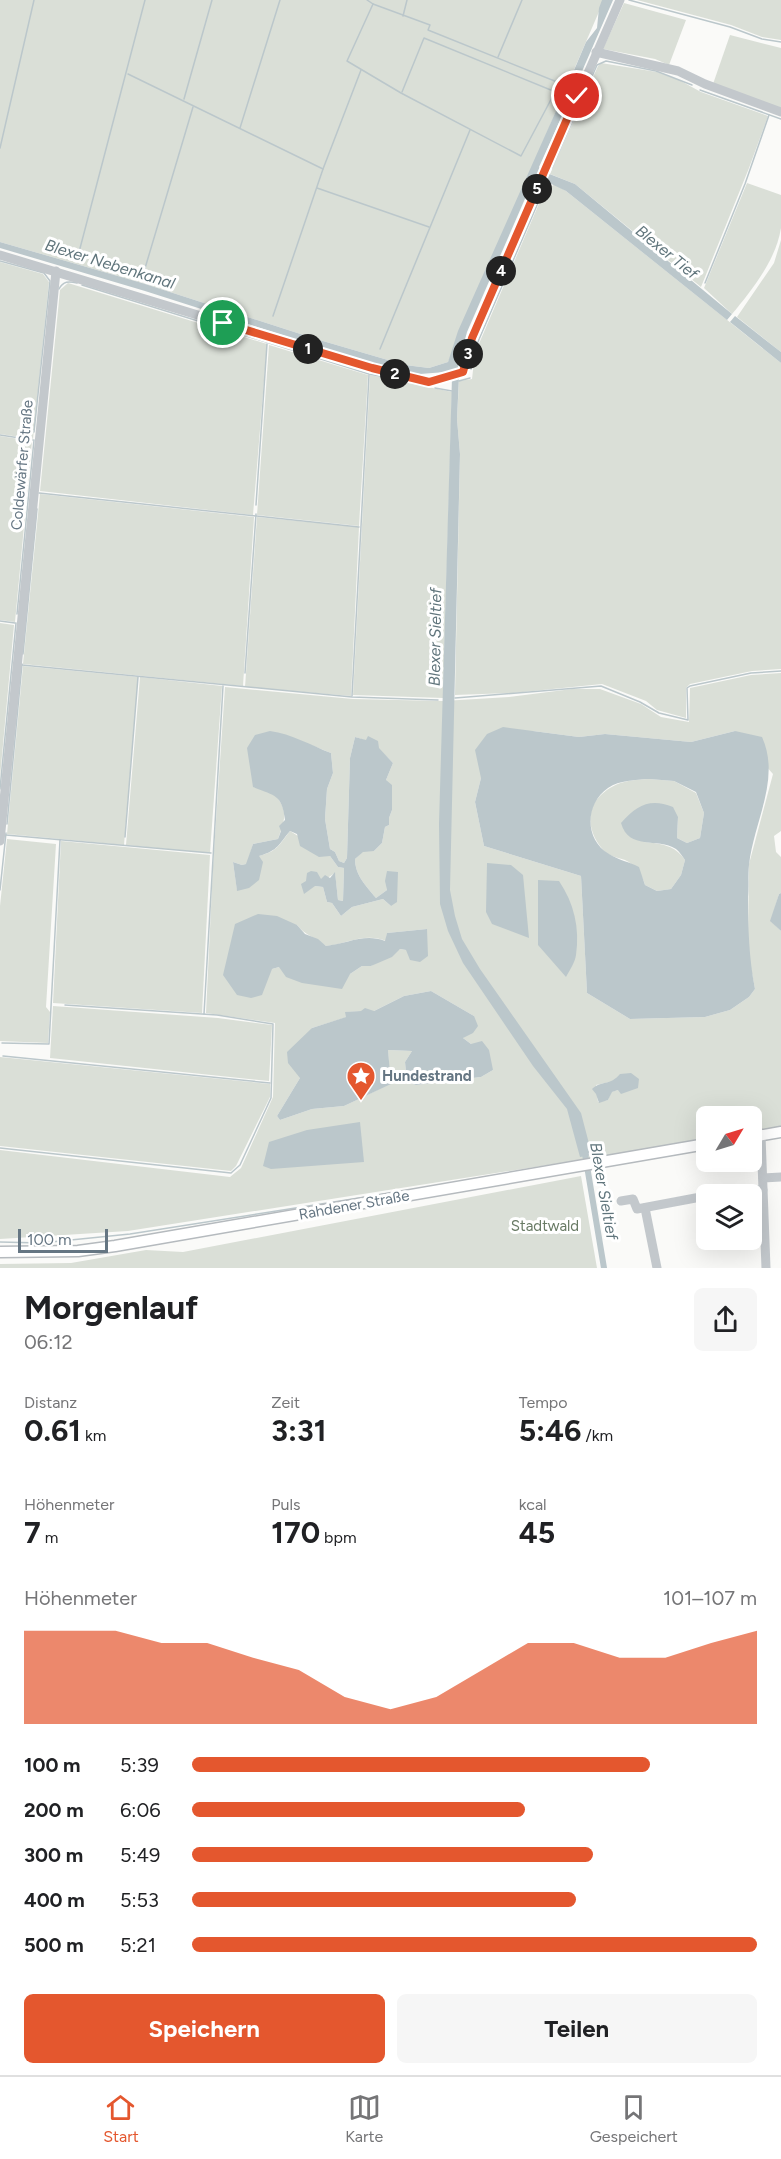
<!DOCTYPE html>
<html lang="de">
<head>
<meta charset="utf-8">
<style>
	:root { --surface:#fff; --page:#f6f6f6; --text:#202124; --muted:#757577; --line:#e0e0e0; --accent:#e4572e }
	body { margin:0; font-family:Figtree,sans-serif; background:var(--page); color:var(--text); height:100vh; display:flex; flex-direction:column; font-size:22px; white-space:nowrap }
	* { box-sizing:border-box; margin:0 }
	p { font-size:20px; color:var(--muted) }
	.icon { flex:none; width:33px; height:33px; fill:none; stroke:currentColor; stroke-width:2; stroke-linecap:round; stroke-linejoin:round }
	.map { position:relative; height:1268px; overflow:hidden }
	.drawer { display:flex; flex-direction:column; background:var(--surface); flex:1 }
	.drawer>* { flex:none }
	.needle { width:39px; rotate:52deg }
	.controls { position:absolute; left:696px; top:1106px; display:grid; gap:12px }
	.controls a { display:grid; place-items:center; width:66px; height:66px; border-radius:9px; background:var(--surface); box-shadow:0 6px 24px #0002; font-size:30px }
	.scale { position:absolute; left:18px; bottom:15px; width:90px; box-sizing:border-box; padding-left:6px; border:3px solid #657683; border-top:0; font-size:16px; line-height:21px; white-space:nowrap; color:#657683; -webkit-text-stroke:4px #fff; paint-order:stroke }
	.pin { position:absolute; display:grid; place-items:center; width:51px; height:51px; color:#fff; margin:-26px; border:3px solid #fff; border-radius:50%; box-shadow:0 2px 6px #0007 }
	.km { position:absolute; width:30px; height:30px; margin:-15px; border-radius:50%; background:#222; color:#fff; font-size:16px; line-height:30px; text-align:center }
	.round { display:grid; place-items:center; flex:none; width:63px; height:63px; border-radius:9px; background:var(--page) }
	.summary { display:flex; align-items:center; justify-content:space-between; height:102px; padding:0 24px }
	h1 { font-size:33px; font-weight:700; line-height:45px }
	.metrics { display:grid; grid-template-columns:repeat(3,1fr); gap:9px; height:102px; padding:6px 24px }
	.metrics div { display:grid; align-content:center }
	.metrics b { font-size:30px; font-weight:700 }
	.metrics small { font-size:16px; font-weight:400 }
	.metrics p { font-size:16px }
	.chart { height:168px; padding:12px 24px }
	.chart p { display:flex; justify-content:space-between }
	.chart svg { width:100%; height:108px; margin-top:6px; fill:var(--accent); opacity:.7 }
	.action { display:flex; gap:12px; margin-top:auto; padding:12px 24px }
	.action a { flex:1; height:69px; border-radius:9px; background:var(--accent); color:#fff; font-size:24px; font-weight:700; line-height:69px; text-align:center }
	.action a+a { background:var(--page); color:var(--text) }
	ul { padding:0 24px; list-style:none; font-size:20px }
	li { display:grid; grid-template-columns:96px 72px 1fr; align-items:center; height:45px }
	li i { height:15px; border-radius:8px; background:var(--accent) }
	.tab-bar { display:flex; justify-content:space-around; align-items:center; height:84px; border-top:2px solid var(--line); background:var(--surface); font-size:16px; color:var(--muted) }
	.tab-bar a { display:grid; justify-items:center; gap:3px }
	.tab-bar .selected { color:var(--accent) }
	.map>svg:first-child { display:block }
	.green { fill:#dadfd7; fill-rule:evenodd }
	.water { fill:#bbc7cb; fill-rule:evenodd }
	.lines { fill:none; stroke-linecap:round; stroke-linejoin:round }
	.stream { stroke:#bbc7cb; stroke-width:1.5 }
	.canal { stroke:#bbc7cb; stroke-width:6 }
	.major-casing { stroke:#b5babe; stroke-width:13 }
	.minor { stroke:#c3c8cc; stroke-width:9 }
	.major { stroke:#fff; stroke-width:10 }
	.route-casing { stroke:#fff; stroke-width:12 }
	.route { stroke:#e4572e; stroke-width:8 }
	.labels { text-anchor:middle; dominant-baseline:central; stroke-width:6; stroke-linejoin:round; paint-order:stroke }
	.street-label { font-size:15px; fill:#657683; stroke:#fff }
	.poi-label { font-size:15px; font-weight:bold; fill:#657683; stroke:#fff; text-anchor:start }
	.park-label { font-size:15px; fill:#687a64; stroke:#fff }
	.water-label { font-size:16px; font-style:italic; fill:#60757c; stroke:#fff }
</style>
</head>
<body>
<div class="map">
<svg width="781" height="1268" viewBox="0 0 781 1268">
	<rect width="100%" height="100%" fill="#fafaf8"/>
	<g class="green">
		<polygon points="0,0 604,0 448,362 429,368 405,365 316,339 142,283 0,242"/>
		<polygon points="637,0 781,0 781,40 762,37 731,25"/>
		<polygon points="624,3 686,20 669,65 655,59 603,49"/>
		<polygon points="730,35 781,48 781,109 713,84"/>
		<polygon points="601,63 657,72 679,80 701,92 768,116 749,168 701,287 575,184 550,174 598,66"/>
		<path d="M747,183L781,195C781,206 781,218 781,228C776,260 752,290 732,314L704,288Z"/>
		<polygon points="554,184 566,191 781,363 781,669 752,671 690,684 686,688 686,718 657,710 646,701 602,684 513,693 455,695 460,454 457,419 459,381 472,379 475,353 541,199"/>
		<polygon points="781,240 781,352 737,317 774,263"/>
		<polygon points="0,262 43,274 49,282 33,439 0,434"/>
		<polygon points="68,283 267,344 253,515 40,491 60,290"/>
		<polygon points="269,345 368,375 359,526 257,515"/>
		<polygon points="370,375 452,392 443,698 353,695"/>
		<polygon points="0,436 32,441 15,622 0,620"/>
		<polygon points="40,494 254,517 243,686 23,664"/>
		<polygon points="257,517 359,527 351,696 245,687"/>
		<polygon points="0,623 14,625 0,777"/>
		<polygon points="23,666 138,677 124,845 7,834"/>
		<path d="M781,673V831L774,836L776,852L781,857V893L779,894L771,921L781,931V1127L752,1132V1116H706V1140L128,1231L0,1239V1150L230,1177L241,1168L273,1097L275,1023L206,1013L213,866L225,687L353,699L443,701L509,697L572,689H600L641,704L661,717L689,722L690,688L751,675ZM533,731L579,737L605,734L691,742L735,731L773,774L749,864L748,934L750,963L755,989L749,997L730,1010L705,1017L630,1019L587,993L581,876L484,846L475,802L481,778ZM355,737C371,741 382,751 393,763L386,780L392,810L389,818V825L385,827L382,843L374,851H363L355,859C355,875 366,886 376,898L387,890L385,881L391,906L383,899L352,907L341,916L332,903L327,902L323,887L315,886L335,873L338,900L343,901L344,868L338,867L330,856L290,831C278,846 278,851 259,856L237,890L233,862L242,865L247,864L253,844L278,839C284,822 289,812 276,796L311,745L331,753L333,773L327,789L325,819L330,849L335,852L339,861L344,863L347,858L350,758ZM297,925C305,935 316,938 326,946C347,944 365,932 386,941L387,933L427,929L406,950L400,949L371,966H362L350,974L279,967L272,969ZM431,991L474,1016L463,1038L471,1044L493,1070L481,1077L416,1085L407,1082L405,1062L412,1051L388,1050L390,1084L344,1106L312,1109L280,1120L277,1116L300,1078L312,1028L347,1017L346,1012L374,1011L404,996ZM615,1081L618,1090L611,1092L608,1100L598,1102L596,1085Z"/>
		<polygon points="140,677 222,686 210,853 126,845"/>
		<path d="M649,779L674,781L696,793L704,813L700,838L687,843L677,838L678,817L644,842C662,844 675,845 685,860L681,875L671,889L657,891L645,885C643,876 634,864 625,860C620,858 613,857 608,854C591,841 583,813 599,797C614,782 627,780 649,779Z"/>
		<polygon points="7,839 56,844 46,1007 50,1012 48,1043 0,1041 0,906"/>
		<polygon points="61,841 210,855 202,1013 53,1003"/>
		<polygon points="53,1006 218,1018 272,1025 269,1081 50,1058"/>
		<polygon points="0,1057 270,1084 270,1097 236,1166 231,1171 0,1146"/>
		<polygon points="581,1176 597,1268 0,1268 0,1264 71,1263 146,1250 183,1252"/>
	</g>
	<g class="water">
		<polygon points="602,0 613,0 573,92 566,89 586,42 597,28 599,8"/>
		<polygon points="564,93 571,96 539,167 542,170 539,178 534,178 467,332 459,362 458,371 420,374 405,372 323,348 145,291 0,248 0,242 142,283 316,339 405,365 429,368 448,362 458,331"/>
		<polygon points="547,173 575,184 732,314 727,320 566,191 543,180"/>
		<polygon points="735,316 781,352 781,363 730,322"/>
		<polygon points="452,377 459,377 457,419 460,454 450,890 455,916 462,939 480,969 581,1113 592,1155 580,1157 567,1109 533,1066 463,963 448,931 440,904 439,824"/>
		<path d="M503,727L579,737L605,734L691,742L735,731L762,737C781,779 754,821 749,865C748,875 749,887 748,897C748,928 749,958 755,989L749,997L730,1010L705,1017L630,1019L587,993L581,876L484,846L475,802L481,778L475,750L487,734ZM649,779L674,781L696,792L704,813L700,838L687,843L677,838L678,817L673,807C650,798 637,805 621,823C629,851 657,837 676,849C680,852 682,856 685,860L681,875L671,889L657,891L645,885L639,867C630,862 618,860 609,854C584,839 585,804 608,788C620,780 635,780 649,779Z"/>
		<path d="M270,731C292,734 310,745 331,753L333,773L327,789L325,819L330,849L335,852L339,861L344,863L347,858L350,758L355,737L366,740L368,736L378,741L379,748L393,763L386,780L392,785V810L389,818V825L385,827L382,843L374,851L363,852L355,859C355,875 366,886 376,898L387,890L385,881L387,871L398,872L397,902L391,906L383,899L352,907L341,916L332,903L327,902L323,887L315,886L304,894L301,884L306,881L307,873L311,871L317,872L321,879L325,875L330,878L335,872L338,900L343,901L344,868L338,867L330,856L319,857L300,846L297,834L290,831C278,845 279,850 259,856L263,862L259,880L249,888L237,891L233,862L242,865L246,864L253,844L278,839L281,831L279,826L285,820C282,794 275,796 253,787L247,748L255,735Z"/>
		<polygon points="487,863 511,865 523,875 529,938 492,924 486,912"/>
		<path d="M538,880L559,881C574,903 580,928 576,955C575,962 570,970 566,977L538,945Z"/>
		<polygon points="781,893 781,931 770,921 779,894"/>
		<path d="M258,914L277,916L297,925L305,934L318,939L326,946C347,944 364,933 385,941L387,933L427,929L428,956L420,962L410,960L406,950L400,949L392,957L371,966H362L350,974L342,989L302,983L286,977L279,967L272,969L262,995L251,998L237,995L223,975L235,924Z"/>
		<polygon points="431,991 474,1016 478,1026 473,1033 463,1038 471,1044 482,1041 489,1050 493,1070 481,1077 416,1085 407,1082 405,1062 412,1051 388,1050 391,1084 344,1106 312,1109 280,1120 277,1116 300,1078 288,1063 287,1052 312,1028 346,1017 345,1012 361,1011 365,1008 374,1011 404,996"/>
		<path d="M631,1073L639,1079L638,1088L621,1094L618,1090L612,1092L608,1100L599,1103L596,1094L592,1089C602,1080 610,1086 620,1074Z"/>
		<polygon points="360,1122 364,1162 271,1169 263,1166 269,1142 307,1130"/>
	</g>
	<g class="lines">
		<g class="stream">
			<polyline points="367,0 373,4 430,25 428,30 567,86"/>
			<polyline points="629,0 730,27 762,39 781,42"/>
			<polyline points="373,4 347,61 401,93 521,156 555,92"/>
			<polyline points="403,16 407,0"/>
			<polyline points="498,57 522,0"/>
			<polyline points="128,74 323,169"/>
			<polyline points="700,90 781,119"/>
			<polyline points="402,92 424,38 563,95"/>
			<polyline points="184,99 212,0"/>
			<polyline points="240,128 280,0"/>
			<polyline points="0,148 34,0"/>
			<polyline points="552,168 597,65 606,61 656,71 692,85"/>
			<polyline points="317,188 429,227"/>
			<polyline points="78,256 145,0"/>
			<polyline points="0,261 44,273 50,281 34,432"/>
			<polyline points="143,275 193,107"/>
			<polyline points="705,283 745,184 769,115"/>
			<polyline points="82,285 369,374 419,384"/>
			<path d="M59,289C63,281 69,281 77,283"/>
			<polyline points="273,316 323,169 361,70"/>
			<polyline points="380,349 470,130"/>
			<polyline points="471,369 477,344 544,189"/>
			<polyline points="459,381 470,378"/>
			<polyline points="435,388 452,391"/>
			<polyline points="0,435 33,440"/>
			<polyline points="39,493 359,527"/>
			<polyline points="256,505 267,344"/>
			<polyline points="17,614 34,440"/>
			<polyline points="0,621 15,623"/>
			<polyline points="23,654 37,509"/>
			<polyline points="22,665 352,697 438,700"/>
			<polyline points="245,673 256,514"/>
			<polyline points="352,696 369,375"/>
			<polyline points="455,698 601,686 640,702 659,713 688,720 687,688 690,686 751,673 781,671"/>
			<polyline points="0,789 16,623"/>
			<polyline points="7,824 22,664"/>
			<polyline points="6,835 211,853"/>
			<polyline points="125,837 138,677"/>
			<polyline points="0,890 6,833"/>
			<polyline points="204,1014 223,686"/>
			<polyline points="2,1043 49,1044 60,840"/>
			<polyline points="3,1056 270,1083"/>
			<polyline points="0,1148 231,1173 240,1165 271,1098 273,1024 217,1015 65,1005"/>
			<polyline points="0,1242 41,1243 130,1234 416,1189"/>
		</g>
		<polyline class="canal" points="584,1148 604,1268"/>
		<g class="major-casing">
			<g id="major">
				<polyline points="752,1137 781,1132"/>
				<polyline points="0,1252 78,1251 115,1246 706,1144"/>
			</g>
		</g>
		<g class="minor">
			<polyline points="596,52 678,71 705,84 781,112"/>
			<polyline points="0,255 372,368 429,382 463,373 472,338 620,0"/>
			<polyline points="0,841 56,271"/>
			<polyline points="761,1136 766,1268"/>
			<polyline points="763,1178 781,1177"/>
			<polyline points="720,1194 738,1191 763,1190"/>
			<polyline points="621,1201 633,1199 637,1209 706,1196"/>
			<polyline points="645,1208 657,1268"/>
		</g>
		<use href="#major" class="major"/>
	</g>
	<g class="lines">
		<g class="route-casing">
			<polyline id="route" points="223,323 372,368 429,382 463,372 472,338 577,96"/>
		</g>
		<use href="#route" class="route"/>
	</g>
	<defs>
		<g id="sight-pin" transform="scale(1.5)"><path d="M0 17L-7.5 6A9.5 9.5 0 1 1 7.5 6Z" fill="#e4572e" stroke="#fff"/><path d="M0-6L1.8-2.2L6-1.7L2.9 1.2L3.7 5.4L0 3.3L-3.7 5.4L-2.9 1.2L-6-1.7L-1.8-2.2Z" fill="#fff"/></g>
	</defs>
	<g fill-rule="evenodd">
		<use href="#sight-pin" x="361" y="1076"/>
	</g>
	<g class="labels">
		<g class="street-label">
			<text transform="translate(22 465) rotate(-85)">Coldewärfer Straße</text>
			<text transform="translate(354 1205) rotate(-10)">Rahdener Straße</text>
		</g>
		<g class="poi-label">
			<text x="382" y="1076">Hundestrand</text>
		</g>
		<g class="park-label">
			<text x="545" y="1226">Stadtwald</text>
		</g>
		<g class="water-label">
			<text transform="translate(667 252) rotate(39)">Blexer Tief</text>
			<text transform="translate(110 264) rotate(17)">Blexer Nebenkanal</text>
			<text transform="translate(435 637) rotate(-89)">Blexer Sieltief</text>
			<text transform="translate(604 1191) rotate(80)">Blexer Sieltief</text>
		</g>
	</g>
</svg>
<div class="controls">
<a><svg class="needle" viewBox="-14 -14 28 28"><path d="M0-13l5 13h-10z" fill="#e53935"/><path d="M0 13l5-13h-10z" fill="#757577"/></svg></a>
<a><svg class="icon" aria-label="layers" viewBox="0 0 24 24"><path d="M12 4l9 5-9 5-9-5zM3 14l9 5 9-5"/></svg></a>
</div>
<div class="scale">100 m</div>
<div class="pin" style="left:223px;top:323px;background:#1e9e55"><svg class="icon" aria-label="arrive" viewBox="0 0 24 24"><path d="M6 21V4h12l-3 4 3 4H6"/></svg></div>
<div class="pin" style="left:577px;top:96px;background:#d93025"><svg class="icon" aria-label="check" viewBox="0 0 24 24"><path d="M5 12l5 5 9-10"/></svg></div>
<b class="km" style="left:308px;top:349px">1</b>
<b class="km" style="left:395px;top:374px">2</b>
<b class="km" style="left:468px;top:354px">3</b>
<b class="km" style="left:501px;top:271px">4</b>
<b class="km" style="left:537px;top:189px">5</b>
</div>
<section class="drawer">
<div class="summary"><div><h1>Morgenlauf</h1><p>06:12</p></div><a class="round"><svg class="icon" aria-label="share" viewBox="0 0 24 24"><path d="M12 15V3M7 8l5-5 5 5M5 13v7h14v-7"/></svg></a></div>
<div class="metrics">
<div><p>Distanz</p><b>0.61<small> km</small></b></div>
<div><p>Zeit</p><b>3:31</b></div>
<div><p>Tempo</p><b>5:46<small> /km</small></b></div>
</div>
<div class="metrics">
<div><p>Höhenmeter</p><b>7<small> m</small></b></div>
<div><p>Puls</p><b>170<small> bpm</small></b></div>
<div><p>kcal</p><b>45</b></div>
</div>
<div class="chart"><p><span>Höhenmeter</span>101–107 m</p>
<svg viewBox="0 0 160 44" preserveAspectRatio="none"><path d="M0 44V6L10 6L20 6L30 11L40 11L50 17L60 22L70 33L80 38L90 33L100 22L110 11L120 11L130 17L140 17L150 11L160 6V44z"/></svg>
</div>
<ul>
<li><b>100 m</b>5:39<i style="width:81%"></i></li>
<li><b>200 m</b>6:06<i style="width:59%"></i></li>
<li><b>300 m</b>5:49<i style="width:71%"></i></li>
<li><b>400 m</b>5:53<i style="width:68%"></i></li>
<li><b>500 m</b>5:21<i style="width:100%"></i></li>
</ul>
<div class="action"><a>Speichern</a><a>Teilen</a></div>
</section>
<nav class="tab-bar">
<a class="selected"><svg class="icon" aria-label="home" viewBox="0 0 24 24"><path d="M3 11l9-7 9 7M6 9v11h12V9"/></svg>Start</a>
<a><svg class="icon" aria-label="map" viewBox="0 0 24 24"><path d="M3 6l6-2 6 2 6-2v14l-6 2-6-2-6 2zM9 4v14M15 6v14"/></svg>Karte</a>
<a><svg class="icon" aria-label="saved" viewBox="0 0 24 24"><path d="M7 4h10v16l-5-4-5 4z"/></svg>Gespeichert</a>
</nav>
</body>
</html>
